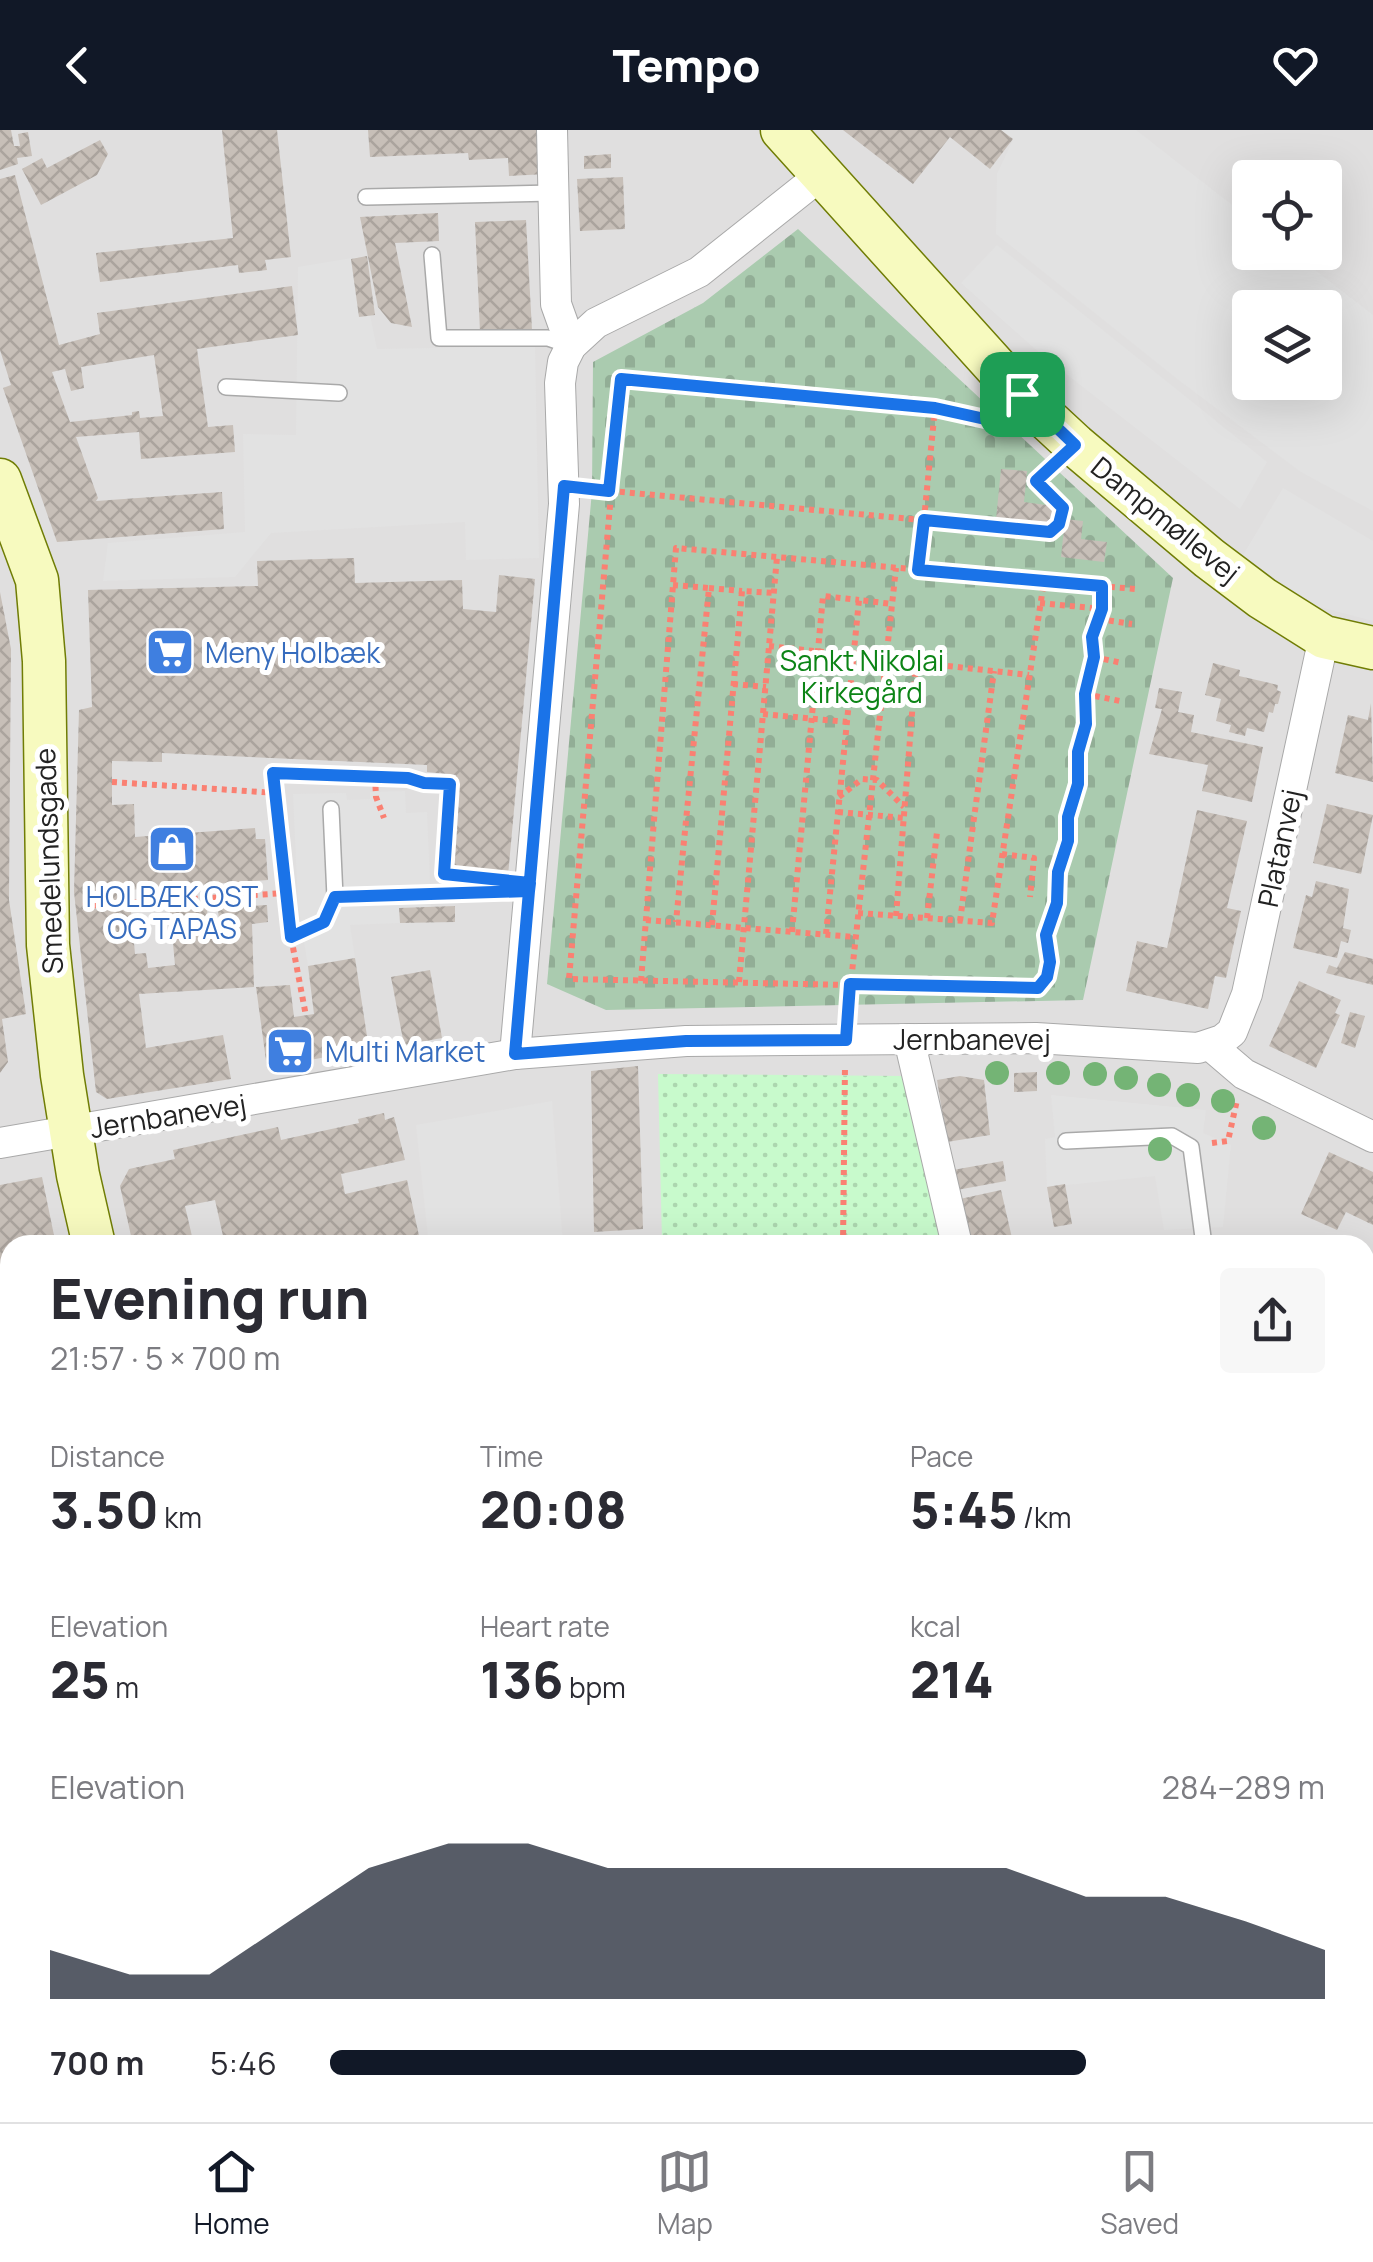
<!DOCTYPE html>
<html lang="en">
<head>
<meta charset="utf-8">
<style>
	:root { --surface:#fff; --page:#f7f7f7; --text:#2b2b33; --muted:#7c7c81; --line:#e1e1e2; --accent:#111827 }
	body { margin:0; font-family:Manrope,sans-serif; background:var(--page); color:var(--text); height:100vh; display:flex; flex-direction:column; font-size:38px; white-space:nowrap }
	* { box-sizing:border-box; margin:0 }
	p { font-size:32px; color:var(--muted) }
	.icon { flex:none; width:55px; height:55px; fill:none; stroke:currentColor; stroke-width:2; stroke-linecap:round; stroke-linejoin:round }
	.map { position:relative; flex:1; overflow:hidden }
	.sheet { position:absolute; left:0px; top:1105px; width:1375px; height:888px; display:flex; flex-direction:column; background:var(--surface); border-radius:30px 30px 0 0; box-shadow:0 10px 40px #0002 }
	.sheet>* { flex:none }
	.controls { position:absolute; left:1232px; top:30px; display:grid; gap:20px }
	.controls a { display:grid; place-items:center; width:110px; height:110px; border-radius:10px; background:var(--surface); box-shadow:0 10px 40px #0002; font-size:50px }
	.pin { position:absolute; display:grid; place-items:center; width:85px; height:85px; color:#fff; margin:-42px; border-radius:20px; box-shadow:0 5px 15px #0006 }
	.round { display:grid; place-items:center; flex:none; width:105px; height:105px; border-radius:10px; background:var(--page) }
	.overview { display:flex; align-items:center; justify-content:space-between; height:170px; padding:0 50px }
	h1 { font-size:55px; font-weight:800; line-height:75px }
	.metrics { display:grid; grid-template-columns:repeat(3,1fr); gap:15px; height:170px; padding:10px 50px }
	.metrics div { display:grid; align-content:center }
	.metrics b { font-size:50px; font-weight:800 }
	.metrics small { font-size:28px; font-weight:400 }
	.metrics p { font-size:28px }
	.chart { height:280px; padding:20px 50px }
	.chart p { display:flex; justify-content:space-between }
	.chart svg { width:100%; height:180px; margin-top:10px; fill:var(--accent); opacity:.7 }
	ul { padding:0 50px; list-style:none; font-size:32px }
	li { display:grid; grid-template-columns:160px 120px 1fr; align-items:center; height:75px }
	li i { height:25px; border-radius:12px; background:var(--accent) }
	header { display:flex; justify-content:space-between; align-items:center; height:130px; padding:0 50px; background:var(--accent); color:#fff; font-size:45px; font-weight:800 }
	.dock { display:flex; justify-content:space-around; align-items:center; height:140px; border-top:2px solid var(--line); background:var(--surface); font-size:28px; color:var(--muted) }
	.dock a { display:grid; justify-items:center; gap:5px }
	.dock .active { color:var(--accent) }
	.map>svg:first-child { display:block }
	.residential { fill:#e0dfdf; fill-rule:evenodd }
	.cemetery { fill:url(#cemetery-stones) }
	.park { fill:url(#park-dots) }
	.parking { fill:#e2e2e2; fill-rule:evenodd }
	.building { fill:url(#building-cross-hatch); fill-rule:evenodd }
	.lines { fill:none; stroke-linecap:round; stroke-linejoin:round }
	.lane-casing { stroke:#a9a9a9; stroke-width:18 }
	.street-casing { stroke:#a9a9a9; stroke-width:32 }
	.secondary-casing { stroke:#707d05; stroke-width:45 }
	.path { stroke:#fa8072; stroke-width:6; stroke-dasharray:5 5; stroke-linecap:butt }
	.lane { stroke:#fff; stroke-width:15 }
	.street { stroke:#fff; stroke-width:30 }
	.secondary { stroke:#f7fabf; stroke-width:42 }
	.tree { fill:#74b475 }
	.route-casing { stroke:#fff; stroke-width:20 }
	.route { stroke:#1a73e8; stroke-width:12 }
	.labels { text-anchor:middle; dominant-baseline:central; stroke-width:10; stroke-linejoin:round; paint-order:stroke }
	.street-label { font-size:28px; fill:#222; stroke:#fff }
	.shop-label { font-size:28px; fill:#366cbe; stroke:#fff; text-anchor:start }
	.park-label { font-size:28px; fill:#0c8416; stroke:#fff }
</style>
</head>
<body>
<header><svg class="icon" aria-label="back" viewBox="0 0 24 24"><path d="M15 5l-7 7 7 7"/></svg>Tempo<svg class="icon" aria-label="heart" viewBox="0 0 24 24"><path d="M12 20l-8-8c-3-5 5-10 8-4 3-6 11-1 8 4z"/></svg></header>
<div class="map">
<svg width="1373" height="1992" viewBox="0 0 1373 1992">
	<defs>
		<pattern id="cemetery-stones" width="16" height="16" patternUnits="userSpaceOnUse" patternTransform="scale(2.5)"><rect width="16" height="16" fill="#aacbaf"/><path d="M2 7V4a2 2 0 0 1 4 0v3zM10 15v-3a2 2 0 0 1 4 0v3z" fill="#92ae96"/></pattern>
		<pattern id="park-dots" width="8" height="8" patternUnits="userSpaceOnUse" patternTransform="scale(2.5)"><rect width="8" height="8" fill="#c8facc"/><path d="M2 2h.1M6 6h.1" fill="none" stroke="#acd6af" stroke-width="1.8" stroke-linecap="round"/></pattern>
		<pattern id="building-cross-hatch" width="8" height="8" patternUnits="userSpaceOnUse" patternTransform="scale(2.5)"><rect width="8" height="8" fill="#c7bfb8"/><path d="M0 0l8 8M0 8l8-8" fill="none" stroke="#aba49e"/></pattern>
	</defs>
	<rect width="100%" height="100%" fill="#f2efe9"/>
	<path class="residential" d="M0,0H1373V1992H0ZM1250,48H1325V122H1250ZM1250,178H1325V252H1250ZM10,1115H1365V1982H10Z"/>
	<polygon class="cemetery" points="798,99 1173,448 1083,870 606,880 547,854 592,361 593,232 703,173"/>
	<g class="park">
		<polygon points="658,944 904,946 942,1115 652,1115 662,1112"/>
		<polygon points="1365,1615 1373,1616 1373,1802 1365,1801"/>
	</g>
	<g class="parking">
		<path d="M1001,0H1136L1250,89V122L1293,123L1373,185V381L1301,342L1176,248L996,104L997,44L1013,10ZM1250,178H1325V252H1250Z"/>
		<polygon points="997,115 1267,332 1240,379 1043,226 961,153"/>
		<polygon points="358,127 377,219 535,216 539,428 466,430 465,392 271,403 235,447 103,451 108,413 245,402 243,304 296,305 298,137"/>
		<polygon points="1283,358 1373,411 1373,491 1316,476 1242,427"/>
		<polygon points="405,661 406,683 427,682 431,777 400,778 400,793 350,795 355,828 308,836 298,775 293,664 346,663 347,670 370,669 370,662"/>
		<polygon points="1051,965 1206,980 1203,1003 1231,1015 1223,1097 1164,1100 1155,1046 1047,1057 1045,1009 1055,1007"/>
		<polygon points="552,971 563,1115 429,1115 416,995"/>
	</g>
	<g class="building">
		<polygon points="0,0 11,0 14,16 20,16 18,4 28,2 32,26 17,28 18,34 0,40"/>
		<polygon points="222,0 277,0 291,127 265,130 267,140 239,143 238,135 100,152 96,123 233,108"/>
		<polygon points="368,0 562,0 564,43 509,46 508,28 469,30 468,23 370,27"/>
		<polygon points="843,0 1001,0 1013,9 990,39 950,7 913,54"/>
		<polygon points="100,10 108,24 97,45 41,75 22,39 42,28 47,38"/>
		<polygon points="611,24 611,38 584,39 584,26"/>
		<path d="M15,45L59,215L100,204L97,183L292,156L298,205L197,219L208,297L233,295L235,322L141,329L139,302L76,307L98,368L96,371L222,362L224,399L57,412L3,258L11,255L0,220V49ZM154,225L163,286L140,288L139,281L132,282V285L70,292L52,242L65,239L71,261L84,258L81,237Z"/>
		<polygon points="623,47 625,99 580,101 577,49"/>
		<polygon points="438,83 439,111 395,113 412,197 391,193 378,177 360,87"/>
		<polygon points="526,90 532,200 480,202 475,92"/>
		<polygon points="367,126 375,185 359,187 351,129"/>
		<polygon points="1001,339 1027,341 1024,372 1053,376 1051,395 996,389"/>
		<polygon points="1065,389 1083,391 1081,409 1107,412 1104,432 1061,427"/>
		<polygon points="354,428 355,453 462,450 463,479 496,482 499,445 535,449 508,746 447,740 456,645 427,642 427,635 162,623 162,632 112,631 112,675 134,674 135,707 255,698 256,709 265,709 268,750 129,760 135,824 146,823 148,838 175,835 170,781 207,778 208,792 219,791 218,778 267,775 268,792 252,794 254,857 139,864 146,918 223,905 231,949 107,969 96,962 74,762 79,580 92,577 88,460 258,456 257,431"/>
		<polygon points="0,462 11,519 9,770 26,884 2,889 8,932 0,943"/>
		<polygon points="1213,533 1240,540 1239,546 1278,555 1277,560 1281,562 1278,574 1275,574 1273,583 1269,582 1264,602 1247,598 1245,606 1229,602 1231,595 1216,591 1221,569 1205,565"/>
		<polygon points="1159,558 1182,562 1178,582 1194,585 1191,602 1263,617 1252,672 1202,661 1208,635 1149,624 1162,579 1155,578"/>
		<polygon points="1371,573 1373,652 1335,643 1348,585 1368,590"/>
		<polygon points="1327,674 1373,685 1361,744 1313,733"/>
		<polygon points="1197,680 1247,691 1227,778 1241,781 1226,848 1215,846 1208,879 1126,861 1137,811 1167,818"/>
		<polygon points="1316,751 1349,759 1343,798 1351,800 1348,813 1341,811 1337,828 1293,818 1306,765 1312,767"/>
		<polygon points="455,776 455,792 400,793 399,778"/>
		<polygon points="1345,822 1373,829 1373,855 1326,843 1329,835 1337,838"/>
		<polygon points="355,828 369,919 267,938 256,857 290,855 294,887 314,884 308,836"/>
		<polygon points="430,840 442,908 404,915 391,847"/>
		<polygon points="1299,851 1341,870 1335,883 1340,885 1316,938 1269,916"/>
		<polygon points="1350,882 1365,886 1355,918 1341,913"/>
		<polygon points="638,936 643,1099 594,1102 591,941"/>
		<polygon points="1037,942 1037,961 1014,962 1014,943"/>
		<polygon points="960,946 984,950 990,1005 947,1012 937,950"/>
		<polygon points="384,983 385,990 394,987 405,1030 341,1044 345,1064 407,1050 421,1115 248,1115 248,1112 225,1115 215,1070 185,1076 194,1115 133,1115 120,1056 129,1039 175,1029 173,1020 278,997 281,1010 359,993 358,989"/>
		<polygon points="1329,1022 1373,1042 1373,1095 1346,1082 1337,1100 1301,1084"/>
		<polygon points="1003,1031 1006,1051 957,1060 953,1040"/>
		<polygon points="42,1047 56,1115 10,1115 10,1255 0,1255 0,1055"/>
		<polygon points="1065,1054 1072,1094 1054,1097 1047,1057"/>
		<polygon points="1001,1060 1012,1108 996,1112 997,1115 970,1115 960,1069"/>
		<polygon points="1373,1147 1373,1215 1365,1219 1365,1151"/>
		<polygon points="1373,1349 1370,1424 1373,1456 1365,1440 1365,1364"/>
		<polygon points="1373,1474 1373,1615 1365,1614 1365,1488"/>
		<polygon points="10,1630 10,1688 0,1689 0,1631"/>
		<polygon points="1365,1779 1373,1781 1370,1802 1365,1802"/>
		<polygon points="5,1792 10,1792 10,1850 0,1850 0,1801 5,1801"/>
		<polygon points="1365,1833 1373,1835 1373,1926 1365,1925"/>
		<rect x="0" y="1909" width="10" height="30"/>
		<polygon points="72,1982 350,1982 348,1992 71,1992"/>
		<polygon points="441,1982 466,1982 463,1992 438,1992"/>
		<polygon points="488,1982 640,1982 666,1991 495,1992 497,1986"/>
		<polygon points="1052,1982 1231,1982 1231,1986 1238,1986 1238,1982 1305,1982 1305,1992 1058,1992"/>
	</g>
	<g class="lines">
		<g class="lane-casing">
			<g id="lane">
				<polyline points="366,67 553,63"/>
				<polyline points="432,125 439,208 548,208 571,216"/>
				<polyline points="226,257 339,263"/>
				<polyline points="331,679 335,767 529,761"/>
				<polyline points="1066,1011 1172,1006 1191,1017 1204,1115"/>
			</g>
		</g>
		<g class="street-casing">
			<g id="street">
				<polyline points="552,0 556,174 571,216"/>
				<polyline points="909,909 957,1115"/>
				<polyline points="1210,915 1244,944 1373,1007"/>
				<polyline points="515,924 564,374 560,253 563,232 571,216 596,193 699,142 821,45"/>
				<polyline points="0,1013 515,924 686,911 1036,908 1198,918 1222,910 1232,902 1247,864 1324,507"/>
				<polyline points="1365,1251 1373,1248"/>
				<polyline points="1365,1818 1373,1819"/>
				<polyline points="353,1992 354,1982"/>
				<polyline points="702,1992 704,1982"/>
				<polyline points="1040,1992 1041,1982"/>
			</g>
		</g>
		<g class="secondary-casing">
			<g id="secondary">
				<polyline points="782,0 1021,265 1075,315 1209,428 1262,468 1324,507 1373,518"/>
				<polyline points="0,350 37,450 44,531 48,815 62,945 78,1045 94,1115"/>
				<polyline points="0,1741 10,1741"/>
				<polyline points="798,1982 828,1992"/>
			</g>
		</g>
		<g class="path">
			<polyline points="991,285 985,289 935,278 621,249 569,849 1038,859 1047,847 1050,832 1046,805 1057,773 1059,742 1068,711 1068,687 1078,653 1078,622 1086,594 1085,564 1094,527 1092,507 1102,479 1101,456"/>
			<polyline points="590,359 1050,402 1059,394 1063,377 1036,351 1050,338"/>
			<polyline points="919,440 935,278"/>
			<polyline points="673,455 709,458 676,792"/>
			<polyline points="709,458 742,461"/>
			<polyline points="1040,473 1102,479"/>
			<polyline points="1099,489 1132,494"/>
			<polyline points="769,516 1029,545"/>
			<polyline points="1094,527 1122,533"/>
			<polyline points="733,554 766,557"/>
			<polyline points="1085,564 1120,571"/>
			<polyline points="763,584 847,592"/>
			<polyline points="375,646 376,667 384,688"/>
			<polyline points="112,652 276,663 291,807 306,886"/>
			<polyline points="276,663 273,643 408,647 424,653 450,654 444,744"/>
			<polyline points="839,667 862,649 877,650 904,677"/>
			<polyline points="838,682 904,688"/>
			<polyline points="1002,724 1034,728 1030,767"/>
			<polyline points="83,776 286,763"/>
			<polyline points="858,783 992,793 1044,451"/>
			<polyline points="896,786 916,533"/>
			<polyline points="927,788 937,702"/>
			<polyline points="646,790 855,807"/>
			<polyline points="960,791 994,541"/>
			<polyline points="712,795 742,461 774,463"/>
			<polyline points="792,802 823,466 859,470"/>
			<polyline points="826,804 859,470 892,474"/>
			<polyline points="291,807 324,792 327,785"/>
			<polyline points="641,851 676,418 1135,459"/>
			<polyline points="739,852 777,427"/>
			<polyline points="848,879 896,438"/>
			<polyline points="1212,1013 1228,1011 1237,970"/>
			<polyline points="843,1115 845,936"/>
			<polyline points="1365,1717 1373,1712"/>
		</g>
		<use href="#lane" class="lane"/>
		<use href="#street" class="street"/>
		<use href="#secondary" class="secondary"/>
	</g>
	<g class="tree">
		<circle cx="997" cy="943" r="12"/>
		<circle cx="1058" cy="943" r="12"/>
		<circle cx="1095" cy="944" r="12"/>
		<circle cx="1126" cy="948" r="12"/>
		<circle cx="1159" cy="955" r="12"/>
		<circle cx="1188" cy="965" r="12"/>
		<circle cx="1223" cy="971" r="12"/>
		<circle cx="1264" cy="998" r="12"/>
		<circle cx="1160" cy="1019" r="12"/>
	</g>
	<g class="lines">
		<g class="route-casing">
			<polyline id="route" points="1022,264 985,289 935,278 621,249 609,361 564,356 529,761 335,767 324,792 291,807 273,643 408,648 424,653 450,654 444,744 530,753 529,761 515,924 686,911 846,910 850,854 1038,858 1047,847 1050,832 1046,805 1057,773 1058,742 1068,711 1068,687 1078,654 1078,622 1086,594 1085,564 1094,527 1092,507 1102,479 1102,456 918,440 924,390 1050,402 1059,394 1063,378 1036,351 1075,315 1022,264"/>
		</g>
		<use href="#route" class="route"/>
	</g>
	<defs>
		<g id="supermarket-square" transform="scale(2.5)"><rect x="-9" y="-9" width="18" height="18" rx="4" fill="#3f7fe0" stroke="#fff"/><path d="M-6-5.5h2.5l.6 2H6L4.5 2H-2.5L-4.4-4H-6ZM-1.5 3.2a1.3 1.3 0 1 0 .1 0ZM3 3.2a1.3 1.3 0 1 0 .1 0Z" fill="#fff"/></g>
		<g id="shop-square" transform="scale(2.5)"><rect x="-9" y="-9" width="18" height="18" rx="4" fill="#3f7fe0" stroke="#fff"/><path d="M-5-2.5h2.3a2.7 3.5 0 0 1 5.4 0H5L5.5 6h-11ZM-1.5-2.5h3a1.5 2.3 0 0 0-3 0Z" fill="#fff"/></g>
	</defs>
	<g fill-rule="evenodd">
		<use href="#supermarket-square" x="170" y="522"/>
		<use href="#shop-square" x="172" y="719"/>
		<use href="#supermarket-square" x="290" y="921"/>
	</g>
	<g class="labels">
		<g class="street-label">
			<text transform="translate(1166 389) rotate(39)">Dampmøllevej</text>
			<text transform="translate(1279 718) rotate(-78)">Platanvej</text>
			<text transform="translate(48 731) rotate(-92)">Smedelundsgade</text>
			<text x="972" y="909">Jernbanevej</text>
			<text transform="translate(168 985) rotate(-9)">Jernbanevej</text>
		</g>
		<g class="shop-label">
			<text x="205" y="522">Meny Holbæk</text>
			<text x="172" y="766" text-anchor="middle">HOLBÆK OST<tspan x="172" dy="32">OG TAPAS</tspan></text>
			<text x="325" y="921">Multi Market</text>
		</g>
		<g class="park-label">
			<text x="862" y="530">Sankt Nikolai<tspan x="862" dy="32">Kirkegård</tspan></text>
		</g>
	</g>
</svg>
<div class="controls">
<a><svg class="icon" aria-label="locate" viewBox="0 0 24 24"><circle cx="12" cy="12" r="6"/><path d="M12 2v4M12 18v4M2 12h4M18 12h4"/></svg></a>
<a><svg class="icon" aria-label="layers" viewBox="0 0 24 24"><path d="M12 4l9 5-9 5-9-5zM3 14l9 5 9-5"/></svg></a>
</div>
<div class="pin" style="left:1022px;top:264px;background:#1e9e55"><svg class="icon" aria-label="arrive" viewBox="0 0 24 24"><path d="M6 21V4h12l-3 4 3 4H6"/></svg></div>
<section class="sheet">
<div class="overview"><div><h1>Evening run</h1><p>21:57 · 5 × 700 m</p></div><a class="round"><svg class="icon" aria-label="share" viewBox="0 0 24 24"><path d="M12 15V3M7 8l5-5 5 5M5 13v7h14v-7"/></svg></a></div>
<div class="metrics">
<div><p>Distance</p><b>3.50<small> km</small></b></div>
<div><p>Time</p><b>20:08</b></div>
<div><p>Pace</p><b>5:45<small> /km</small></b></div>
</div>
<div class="metrics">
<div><p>Elevation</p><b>25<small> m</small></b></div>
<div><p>Heart rate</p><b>136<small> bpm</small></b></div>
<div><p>kcal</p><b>214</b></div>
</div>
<div class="chart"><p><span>Elevation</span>284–289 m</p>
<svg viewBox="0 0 160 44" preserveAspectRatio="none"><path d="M0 44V32L10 38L20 38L30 25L40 12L50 6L60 6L70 12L80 12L90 12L100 12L110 12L120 12L130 19L140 19L150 25L160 32V44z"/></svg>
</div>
<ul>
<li><b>700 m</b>5:46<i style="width:76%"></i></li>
</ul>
</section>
</div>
<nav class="dock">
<a class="active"><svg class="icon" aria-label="home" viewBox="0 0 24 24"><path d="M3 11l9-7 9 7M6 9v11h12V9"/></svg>Home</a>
<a><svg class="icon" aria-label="map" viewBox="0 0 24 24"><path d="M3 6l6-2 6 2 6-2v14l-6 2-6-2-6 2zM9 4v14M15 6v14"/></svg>Map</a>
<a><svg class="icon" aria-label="saved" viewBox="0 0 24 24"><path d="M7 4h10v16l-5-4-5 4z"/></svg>Saved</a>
</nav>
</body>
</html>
